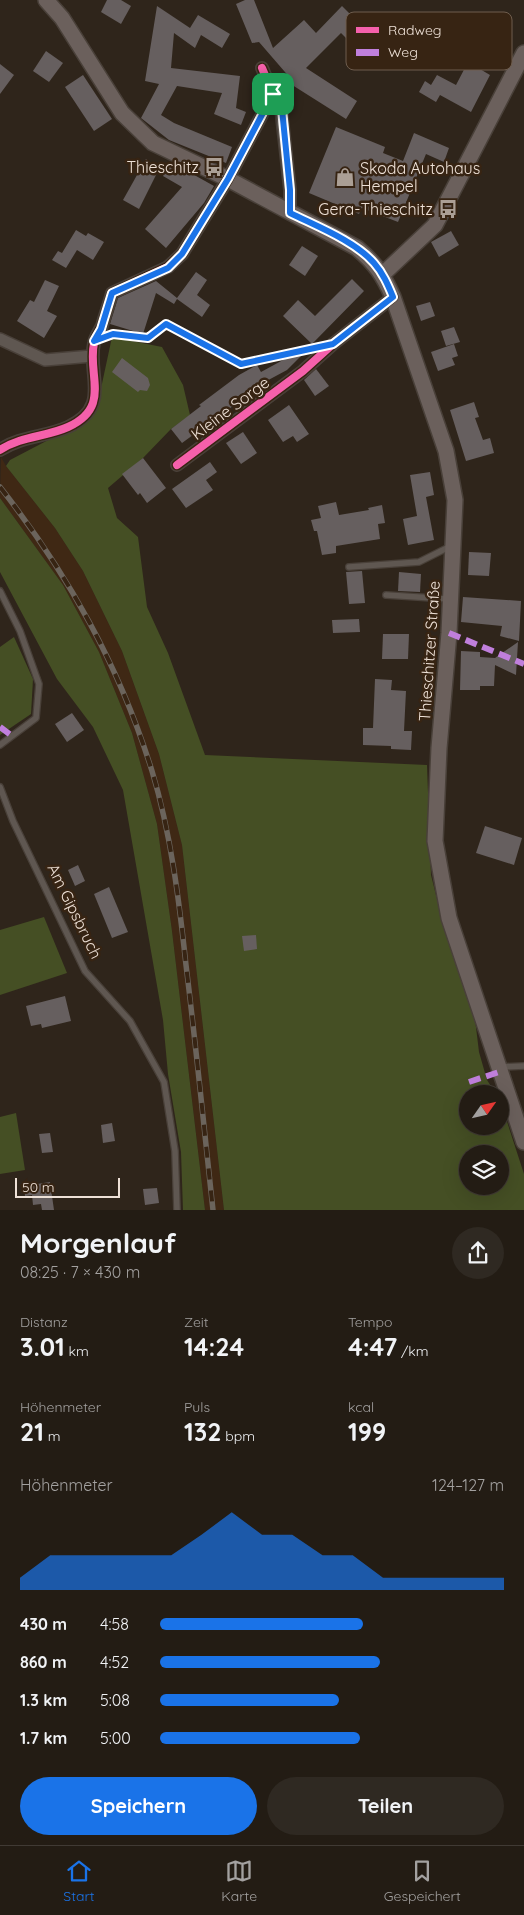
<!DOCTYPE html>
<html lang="de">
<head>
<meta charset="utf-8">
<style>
	:root { --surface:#231c14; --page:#2f2922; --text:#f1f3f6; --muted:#a3a1a0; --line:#403a34; --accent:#1a73e8 }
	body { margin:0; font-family:Quicksand,sans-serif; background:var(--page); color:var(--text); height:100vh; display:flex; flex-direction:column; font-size:19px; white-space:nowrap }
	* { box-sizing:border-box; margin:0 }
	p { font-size:16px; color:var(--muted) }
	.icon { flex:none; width:28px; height:28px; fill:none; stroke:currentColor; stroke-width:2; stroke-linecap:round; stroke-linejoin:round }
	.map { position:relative; height:1210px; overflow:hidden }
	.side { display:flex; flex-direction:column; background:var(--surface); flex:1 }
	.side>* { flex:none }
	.needle { width:32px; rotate:56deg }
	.controls { position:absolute; left:459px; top:1085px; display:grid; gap:10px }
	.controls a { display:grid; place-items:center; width:50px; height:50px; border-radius:50%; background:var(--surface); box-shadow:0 5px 20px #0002,0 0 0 1px var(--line); font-size:25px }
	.scale { position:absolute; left:15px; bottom:12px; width:105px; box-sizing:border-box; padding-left:5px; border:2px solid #eee1d7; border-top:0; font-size:14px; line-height:18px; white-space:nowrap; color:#eee1d7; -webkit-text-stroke:4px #372413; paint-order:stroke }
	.pin { position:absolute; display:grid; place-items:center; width:42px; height:42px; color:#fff; margin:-21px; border-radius:10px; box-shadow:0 2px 8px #0006 }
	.round { display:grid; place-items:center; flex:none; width:52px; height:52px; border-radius:26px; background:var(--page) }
	.head { display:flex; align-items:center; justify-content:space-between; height:85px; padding:0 20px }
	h1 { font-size:28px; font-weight:700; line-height:38px }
	.stats { display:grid; grid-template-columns:repeat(3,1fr); gap:8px; height:85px; padding:5px 20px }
	.stats div { display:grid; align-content:center }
	.stats b { font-size:25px; font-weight:700 }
	.stats small { font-size:14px; font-weight:400 }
	.stats p { font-size:14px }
	.chart { height:140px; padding:10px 20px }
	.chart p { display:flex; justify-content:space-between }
	.chart svg { width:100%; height:90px; margin-top:5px; fill:var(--accent); opacity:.7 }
	.action { display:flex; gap:10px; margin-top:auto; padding:10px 20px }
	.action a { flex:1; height:58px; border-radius:30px; background:var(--accent); color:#fff; font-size:20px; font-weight:700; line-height:58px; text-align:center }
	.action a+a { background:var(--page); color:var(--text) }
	ul { padding:0 20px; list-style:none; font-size:16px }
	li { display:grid; grid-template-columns:80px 60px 1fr; align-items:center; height:38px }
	li i { height:12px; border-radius:6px; background:var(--accent) }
	.tab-bar { display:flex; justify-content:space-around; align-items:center; height:70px; border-top:1px solid var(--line); background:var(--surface); font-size:14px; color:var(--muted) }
	.tab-bar a { display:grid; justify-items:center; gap:2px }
	.tab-bar .active { color:var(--accent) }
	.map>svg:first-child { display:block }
	.built { fill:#3f2814 }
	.green { fill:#454f24; fill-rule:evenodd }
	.building { fill:#665f5f }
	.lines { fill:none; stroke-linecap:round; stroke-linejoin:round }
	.lane-casing { stroke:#494039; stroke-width:8 }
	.street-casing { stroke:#494039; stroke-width:14 }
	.secondary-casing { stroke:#494039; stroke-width:18 }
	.path { stroke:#645c56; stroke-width:2.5; stroke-dasharray:4 4; stroke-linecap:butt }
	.lane { stroke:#5f5751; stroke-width:5.5 }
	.street { stroke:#5f5751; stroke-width:11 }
	.secondary { stroke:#6b605c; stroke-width:15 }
	.rail-casing { stroke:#6b645c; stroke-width:5.5 }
	.rail { stroke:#372413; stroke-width:4; stroke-dasharray:11; stroke-linecap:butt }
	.quiet { stroke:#c07fdc; stroke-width:6; stroke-dasharray:12 6; stroke-linecap:butt }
	.cycleway-casing { stroke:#372413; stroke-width:11 }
	.cycleway { stroke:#f560ab; stroke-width:8 }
	.route-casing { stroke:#fff; stroke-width:10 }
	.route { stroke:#1a73e8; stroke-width:6 }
	.labels { text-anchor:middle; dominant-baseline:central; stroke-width:5; stroke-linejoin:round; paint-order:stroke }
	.poi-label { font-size:16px; fill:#eee1d7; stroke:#372413; text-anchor:end }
	.street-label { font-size:16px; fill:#eee1d7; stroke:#372413 }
	.key { fill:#372413; stroke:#6e5d4e; stroke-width:1 }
	.key-label { font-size:14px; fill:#eee1d7 }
</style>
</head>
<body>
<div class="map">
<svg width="524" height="1210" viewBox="0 0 524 1210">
	<rect width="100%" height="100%" fill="#2f251b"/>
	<polygon class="built" points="1,457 6,466 55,528 83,571 122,651 159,754 182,845 224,1210 205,1210 172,931 157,824 132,733 99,652 63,585 0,498"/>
	<g class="green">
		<path d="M112,337L162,347L183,385L190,415L171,429L143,458L108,488L117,518L138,537L147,607L168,653L205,755L427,765L431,875L441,915L475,1019L479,1052L487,1080L496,1094H468V1126H500V1100L524,1174V1210H224L182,845L159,754L122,651L83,571L55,528L6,466L10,460L75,426L97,407ZM468,1154H500V1186H468Z"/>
		<polygon points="0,498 63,585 99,652 132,733 157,824 172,931 205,1210 183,1210 181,1152 168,1074 163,1020 123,790 93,727 57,679 0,572"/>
		<polygon points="14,637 33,679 31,714 0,735 0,647"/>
		<polygon points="44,917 67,973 0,995 0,930"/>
		<polygon points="16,1113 25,1170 0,1174 0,1117"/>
	</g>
	<g class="building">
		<polygon points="107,0 121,0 131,6 121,24 101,12"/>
		<polygon points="245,0 254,0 273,48 304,20 316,33 342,6 374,38 360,52 341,33 306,68 357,101 346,119 289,83 291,79 259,42 252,43 236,4"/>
		<polygon points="157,6 190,28 198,15 230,34 222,48 201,35 195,48 174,33 171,68 240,76 236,108 246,112 241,125 214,114 222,93 177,86 161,115 174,123 232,147 226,163 169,140 141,118 159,84 145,81"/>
		<polygon points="46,51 63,63 49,82 33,71"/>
		<polygon points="468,62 490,75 471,112 440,95 436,102 419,92 425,81 431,85 437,75 456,85"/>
		<polygon points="0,64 14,75 0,94"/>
		<polygon points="83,75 112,119 94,131 65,87"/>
		<polygon points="336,127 385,147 383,153 403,161 414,133 449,148 444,162 426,154 398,222 362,208 359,214 309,193"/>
		<polygon points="146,159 159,169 139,209 123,200"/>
		<polygon points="171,162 214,186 204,203 166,248 145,229 182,187 163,176"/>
		<polygon points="76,230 86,236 88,233 104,242 93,260 77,250 66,268 52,260 58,251 62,253"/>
		<polygon points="451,231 459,245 439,257 431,242"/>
		<polygon points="302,246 318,256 305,276 289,265"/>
		<polygon points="196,272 207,280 197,295 210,305 202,317 177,299 174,304 156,293 143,334 110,324 118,298 156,281 177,298"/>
		<polygon points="352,279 364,291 312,344 283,316 298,300 315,316"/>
		<polygon points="45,280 59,286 47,311 57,316 44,338 17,321 30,300 34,302"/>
		<polygon points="430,302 435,316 421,321 416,306"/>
		<polygon points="454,327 460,342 446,346 441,331"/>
		<polygon points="454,344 458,356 452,358 455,365 438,371 431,352"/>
		<polygon points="305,348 307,350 287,370 229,401 233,406 182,443 171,429 201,406 199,405 239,375 257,365 261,372"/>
		<polygon points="122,358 148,378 150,385 147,391 140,390 138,392 112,372"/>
		<polygon points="316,369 329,386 315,396 304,380"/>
		<polygon points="474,402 479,417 475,418 483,440 490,438 494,453 466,461 450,410"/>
		<polygon points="289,405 309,434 297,442 293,436 283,442 268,420"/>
		<polygon points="243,432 257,453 241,464 226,443"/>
		<polygon points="143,458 166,488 147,503 140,493 138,495 122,474"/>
		<polygon points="210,462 217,472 206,480 213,490 186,508 172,489"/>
		<polygon points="430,472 434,495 426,497 434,540 408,545 403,519 417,516 410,475"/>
		<polygon points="336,502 339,515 369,510 368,508 382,505 385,523 378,524 380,539 336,546 336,553 322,555 317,531 314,531 311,520 321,518 318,506"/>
		<polygon points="469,552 491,553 489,576 468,575"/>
		<polygon points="362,571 365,603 349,604 346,572"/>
		<polygon points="399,572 421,574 420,592 398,591"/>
		<polygon points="463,597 521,601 519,641 500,636 502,626 461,622"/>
		<polygon points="359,619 360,632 333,633 332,620"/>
		<polygon points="383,634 409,634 408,659 382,659"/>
		<polygon points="518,642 516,675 495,665 494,686 480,686 480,690 460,690 461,651 480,652 480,657 495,658"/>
		<polygon points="375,679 392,680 391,690 406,691 404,731 412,731 411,750 391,749 391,746 363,745 363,728 373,728"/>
		<polygon points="72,713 84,730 67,742 55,724"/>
		<polygon points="485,826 522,838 514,865 476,853"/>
		<polygon points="78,865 85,881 75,886 68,870"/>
		<polygon points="109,887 128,932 112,938 94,894"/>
		<polygon points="256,935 257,949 244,951 242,936"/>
		<polygon points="65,996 71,1021 42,1028 41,1024 31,1026 26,1006"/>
		<polygon points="112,1123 115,1141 103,1143 101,1125"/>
		<polygon points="50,1133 53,1152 42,1153 39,1134"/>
		<polygon points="50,1182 54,1210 42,1210 41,1204 33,1205 32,1195 25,1196 24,1186"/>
		<polygon points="157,1188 159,1203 145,1205 143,1189"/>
	</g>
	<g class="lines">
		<g class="lane-casing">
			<g id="lane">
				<polyline points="349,567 419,562 451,546"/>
				<polyline points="0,591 20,631 39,684 36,718 0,745"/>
				<polyline points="386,595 449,599"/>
				<polyline points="0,787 13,821 85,971 130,1021 164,1082 175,1151 177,1210"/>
				<polyline points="500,1067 524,1066"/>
			</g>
		</g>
		<g class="street-casing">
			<g id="street">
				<polyline points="273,94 281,109 290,190 290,213"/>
				<polyline points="0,339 45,360 92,356"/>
				<path d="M0,450C21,436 46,437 68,427C112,407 87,375 94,343C95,337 99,332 102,326C105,315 109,304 112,293L168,267L182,254L228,179L273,94L262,68"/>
				<polyline points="177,465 303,371 333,344 393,297"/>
			</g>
		</g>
		<g class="secondary-casing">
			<g id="secondary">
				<path d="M46,0L62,18L122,113L153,143L228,179L357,248C376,264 383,275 393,297L446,451L455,500L449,633L439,748L435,841L449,918L524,1142"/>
				<polyline points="383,274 435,225 524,53"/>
			</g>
		</g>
		<polyline class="path" points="111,335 148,338 166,324 241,364 307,350"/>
		<use href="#lane" class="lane"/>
		<use href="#street" class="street"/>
		<use href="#secondary" class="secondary"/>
		<g class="rail-casing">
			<path id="rail" d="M0,487C68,574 119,665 152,771C171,834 179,900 186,965C196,1046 204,1128 213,1210"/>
		</g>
		<use href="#rail" class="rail"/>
		<g class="quiet">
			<polyline points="449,633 524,664"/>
			<polyline points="0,727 12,736"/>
			<polyline points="469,1082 502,1071"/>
		</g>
		<g class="cycleway-casing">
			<g id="cycleway">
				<path d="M0,450C21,436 46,437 68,427C112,407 87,375 94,343C95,337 99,332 102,326C105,315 109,304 112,293L168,267L182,254L228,179L273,94L262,68"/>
				<polyline points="177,465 303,371 333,344 393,297"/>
			</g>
		</g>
		<use href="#cycleway" class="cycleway"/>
	</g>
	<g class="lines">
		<g class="route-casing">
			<path id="route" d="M273,94L282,109L290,190V213C316,226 355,241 374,263C383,273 388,285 393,297L333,344L241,364L166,324L148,338L113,334L94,341L101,329L112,293L168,268L182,254L228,179Z"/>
		</g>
		<use href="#route" class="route"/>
	</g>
	<defs>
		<g id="bus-bare" transform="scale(1.5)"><path d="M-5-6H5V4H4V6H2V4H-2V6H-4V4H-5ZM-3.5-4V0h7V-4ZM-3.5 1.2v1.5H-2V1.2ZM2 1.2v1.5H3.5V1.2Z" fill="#ab9f95" stroke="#372413" stroke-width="2.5" paint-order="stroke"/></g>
		<g id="shop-bare" transform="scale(1.5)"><path d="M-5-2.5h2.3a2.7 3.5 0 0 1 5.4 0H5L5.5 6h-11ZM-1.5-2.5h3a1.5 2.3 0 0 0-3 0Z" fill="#ab9f95" stroke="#372413" stroke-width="2.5" paint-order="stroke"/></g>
	</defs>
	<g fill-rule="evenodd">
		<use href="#bus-bare" x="214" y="167"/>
		<use href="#shop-bare" x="345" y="177"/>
		<use href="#bus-bare" x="448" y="209"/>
	</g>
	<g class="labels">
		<g class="poi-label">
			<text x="199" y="167">Thieschitz</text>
			<text x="360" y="168" text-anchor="start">Skoda Autohaus<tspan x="360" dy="18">Hempel</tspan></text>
			<text x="433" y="209">Gera-Thieschitz</text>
		</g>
		<g class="street-label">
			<text transform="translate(230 408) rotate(-37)">Kleine Sorge</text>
			<text transform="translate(429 651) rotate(-86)">Thieschitzer Straße</text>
			<text transform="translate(75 911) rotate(64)">Am Gipsbruch</text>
		</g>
	</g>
	<rect x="346" y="12" width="166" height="58" rx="8" class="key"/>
	<rect x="356" y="27" width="23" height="6" fill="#f560ab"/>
	<rect x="356" y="49" width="23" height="7" fill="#c07fdc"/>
	<g class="key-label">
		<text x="388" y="35">Radweg</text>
		<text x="388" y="57">Weg</text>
	</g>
</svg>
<div class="controls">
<a><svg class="needle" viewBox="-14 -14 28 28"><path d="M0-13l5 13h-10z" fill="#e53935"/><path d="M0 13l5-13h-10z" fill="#a3a1a0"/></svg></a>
<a><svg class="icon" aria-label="layers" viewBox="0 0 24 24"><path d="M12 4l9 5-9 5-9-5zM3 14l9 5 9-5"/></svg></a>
</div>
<div class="scale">50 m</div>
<div class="pin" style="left:273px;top:94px;background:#1e9e55"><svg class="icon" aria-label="arrive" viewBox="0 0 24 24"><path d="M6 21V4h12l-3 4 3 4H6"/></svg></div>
</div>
<section class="side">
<div class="head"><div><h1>Morgenlauf</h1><p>08:25 · 7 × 430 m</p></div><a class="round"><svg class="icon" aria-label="share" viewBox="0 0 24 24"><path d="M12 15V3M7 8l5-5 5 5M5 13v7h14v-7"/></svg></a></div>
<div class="stats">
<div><p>Distanz</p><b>3.01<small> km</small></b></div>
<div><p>Zeit</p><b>14:24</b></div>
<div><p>Tempo</p><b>4:47<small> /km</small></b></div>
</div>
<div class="stats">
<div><p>Höhenmeter</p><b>21<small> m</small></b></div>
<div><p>Puls</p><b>132<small> bpm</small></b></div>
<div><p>kcal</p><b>199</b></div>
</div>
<div class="chart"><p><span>Höhenmeter</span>124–127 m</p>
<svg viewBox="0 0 160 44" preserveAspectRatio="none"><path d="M0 44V38L10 27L20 27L30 27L40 27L50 27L60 17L70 6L80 17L90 17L100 27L110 27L120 38L130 38L140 38L150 38L160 38V44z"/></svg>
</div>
<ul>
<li><b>430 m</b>4:58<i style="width:59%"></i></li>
<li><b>860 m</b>4:52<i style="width:64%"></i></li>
<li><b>1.3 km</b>5:08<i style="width:52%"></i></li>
<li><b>1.7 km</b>5:00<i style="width:58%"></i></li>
</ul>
<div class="action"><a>Speichern</a><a>Teilen</a></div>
</section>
<nav class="tab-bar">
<a class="active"><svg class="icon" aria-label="home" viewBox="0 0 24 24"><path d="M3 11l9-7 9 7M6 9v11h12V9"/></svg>Start</a>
<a><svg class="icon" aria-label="map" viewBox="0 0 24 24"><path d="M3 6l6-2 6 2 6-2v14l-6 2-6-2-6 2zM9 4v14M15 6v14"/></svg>Karte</a>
<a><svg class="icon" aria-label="saved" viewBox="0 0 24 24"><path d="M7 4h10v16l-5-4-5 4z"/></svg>Gespeichert</a>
</nav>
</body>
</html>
